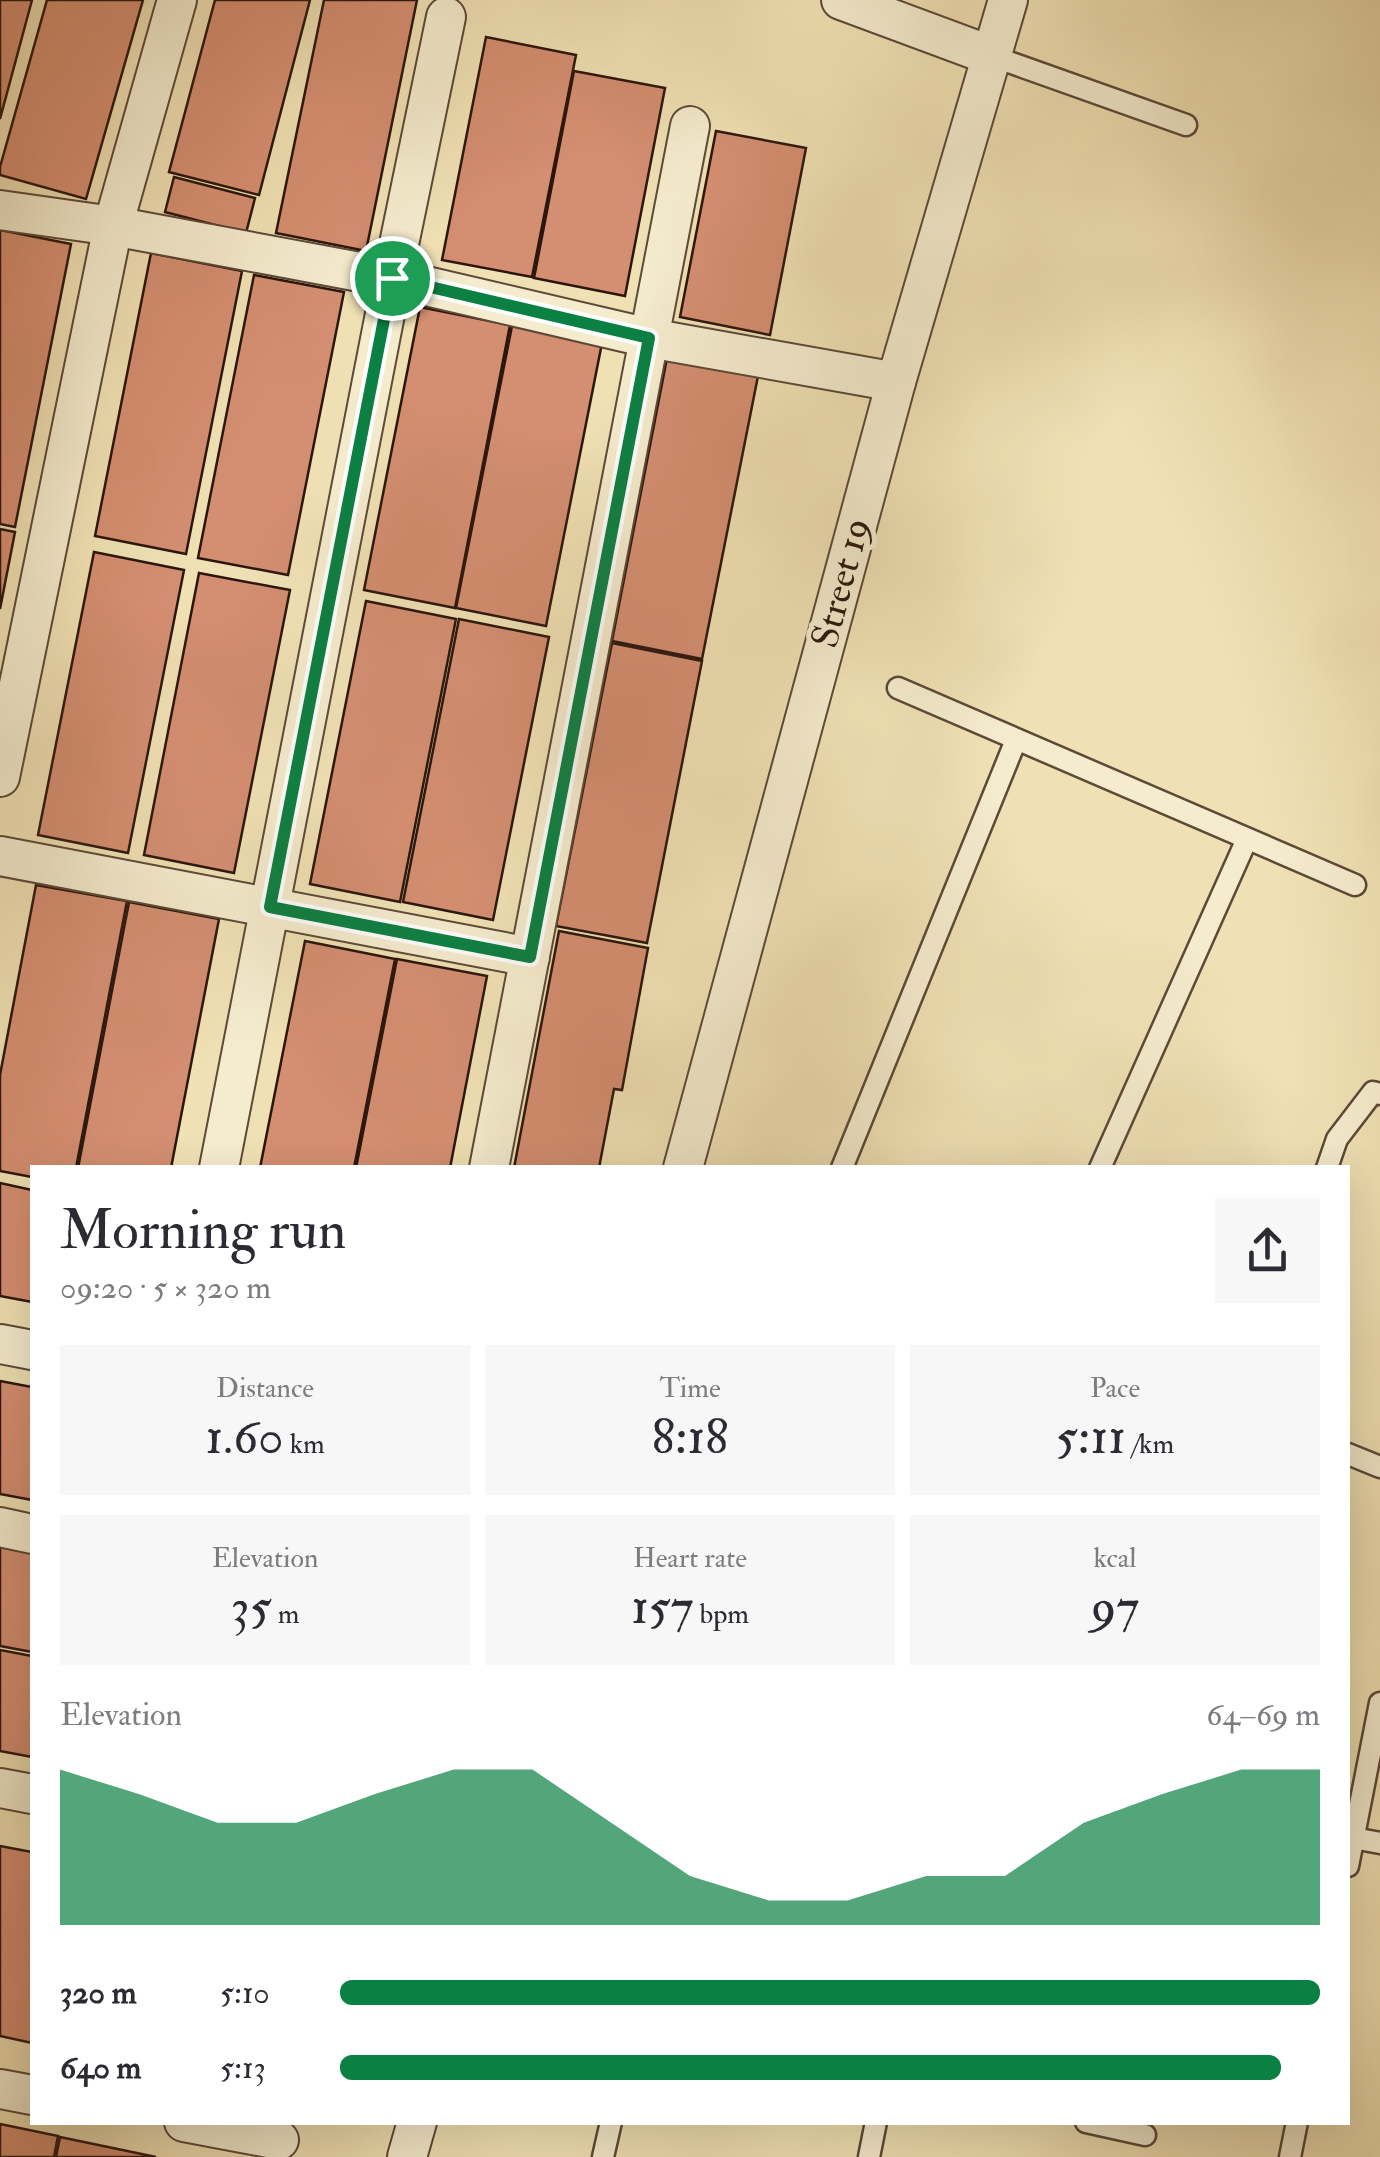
<!DOCTYPE html>
<html lang="en">
<head>
<meta charset="utf-8">
<style>
	:root { --surface:#fff; --page:#f7f7f7; --text:#2b2b33; --muted:#7c7c81; --accent:#0b8043 }
	body { margin:0; font-family:"IM FELL Double Pica",serif; background:var(--page); color:var(--text); height:100vh; display:flex; flex-direction:column; font-size:38px; white-space:nowrap }
	* { box-sizing:border-box; margin:0 }
	p { font-size:32px; color:var(--muted) }
	.icon { flex:none; width:55px; height:55px; fill:none; stroke:currentColor; stroke-width:2; stroke-linecap:round; stroke-linejoin:round }
	.map { position:relative; flex:1; overflow:hidden }
	.drawer { position:absolute; left:30px; top:1165px; width:1320px; height:960px; display:flex; flex-direction:column; background:var(--surface); border-radius:0px; box-shadow:0 10px 40px #0002 }
	.drawer>* { flex:none }
	.pin { position:absolute; display:grid; place-items:center; width:85px; height:85px; color:#fff; margin:-42px; border:5px solid #fff; border-radius:50%; box-shadow:0 2px 10px #0007 }
	.round { display:grid; place-items:center; flex:none; width:105px; height:105px; border-radius:0px; background:var(--page) }
	.summary { display:flex; align-items:center; justify-content:space-between; height:170px; padding:0 30px }
	h1 { font-size:55px; font-weight:600; line-height:75px }
	.stats { display:grid; grid-template-columns:repeat(3,1fr); gap:15px; height:170px; padding:10px 30px }
	.stats div { display:grid; align-content:center; border-radius:0px; background:var(--page); text-align:center }
	.stats b { font-size:50px; font-weight:600 }
	.stats small { font-size:28px; font-weight:400 }
	.stats p { font-size:28px }
	.chart { height:280px; padding:20px 30px }
	.chart p { display:flex; justify-content:space-between }
	.chart svg { width:100%; height:180px; margin-top:10px; fill:var(--accent); opacity:.7 }
	ul { padding:0 30px; list-style:none; font-size:32px }
	li { display:grid; grid-template-columns:160px 120px 1fr; align-items:center; height:75px }
	li i { height:25px; border-radius:12px; background:var(--accent) }
	.map>svg:first-child { display:block }
	.building { fill:#d48e71; stroke:#2b160e; stroke-width:2.5 }
	.lines { fill:none; stroke-linecap:round; stroke-linejoin:round }
	.lane-casing { stroke:#5c4938; stroke-width:25 }
	.street-casing { stroke:#5c4938; stroke-width:42 }
	.lane { stroke:#f5ecce; stroke-width:20 }
	.street { stroke:#f5ecce; stroke-width:38 }
	.route-casing { stroke:#fff; stroke-width:20 }
	.route { stroke:#0b8043; stroke-width:12 }
	.labels { text-anchor:middle; dominant-baseline:central; stroke-width:10; stroke-linejoin:round; paint-order:stroke }
	.street-label { font-size:38px; fill:#2b160e; stroke:#f5ecce }
</style>
</head>
<body>
<div class="map">
<svg width="1380" height="2157" viewBox="0 0 1380 2157">
	<rect width="100%" height="100%" fill="#f0e1b4"/>
	<filter id="stains"><feTurbulence type="fractalNoise" baseFrequency=".002" numOctaves="4"/><feColorMatrix values="0 0 0 0 .2 0 0 0 0 .09 0 0 0 0 .02 0 0 0 .5 -.17"/></filter>
	<radialGradient id="worn" r=".72"><stop offset=".6" stop-color="#630" stop-opacity="0"/><stop offset="1" stop-color="#630" stop-opacity=".3"/></radialGradient>
	<g class="building">
		<polygon points="0,0 32,0 0,119"/>
		<polygon points="47,0 143,0 86,199 0,175 0,167"/>
		<polygon points="215,0 310,0 259,195 169,172"/>
		<polygon points="324,0 417,0 366,251 276,233"/>
		<polygon points="486,37 576,55 532,277 442,260"/>
		<polygon points="574,71 665,88 625,296 534,278"/>
		<polygon points="716,131 806,148 770,335 680,317"/>
		<polygon points="174,177 255,198 246,233 165,212"/>
		<polygon points="0,230 71,244 15,527 0,524"/>
		<polygon points="151,253 242,271 186,554 95,536"/>
		<polygon points="254,275 344,292 288,575 198,558"/>
		<polygon points="420,307 510,325 455,608 364,590"/>
		<polygon points="512,326 602,343 546,626 456,608"/>
		<polygon points="667,358 758,376 702,659 612,641"/>
		<polygon points="0,529 15,532 0,609"/>
		<polygon points="94,552 184,570 128,853 38,835"/>
		<polygon points="199,573 290,590 234,873 144,855"/>
		<polygon points="366,601 456,619 400,902 310,884"/>
		<polygon points="459,619 549,637 493,920 403,902"/>
		<polygon points="612,643 702,661 647,943 556,926"/>
		<polygon points="36,885 127,901 76,1168 32,1168 32,1177 0,1171 0,1075"/>
		<polygon points="129,902 219,919 171,1168 78,1168"/>
		<polygon points="559,931 648,948 622,1090 614,1089 599,1168 514,1168"/>
		<polygon points="305,941 395,959 354,1168 260,1168"/>
		<polygon points="397,959 487,976 450,1168 356,1168"/>
		<polygon points="0,1183 32,1190 32,1302 0,1296"/>
		<polygon points="0,1381 32,1387 32,1500 0,1494"/>
		<polygon points="0,1547 32,1553 32,1652 0,1646"/>
		<polygon points="0,1650 32,1656 32,1757 0,1751"/>
		<polygon points="0,1846 32,1852 32,2043 0,2036"/>
		<polygon points="0,2124 58,2136 54,2157 0,2157"/>
		<polygon points="60,2137 156,2157 56,2157"/>
	</g>
	<g class="lines">
		<g class="lane-casing">
			<g id="lane">
				<polyline points="992,56 1186,125"/>
				<polyline points="898,688 1355,885"/>
				<polyline points="842,1168 1016,740"/>
				<polyline points="1100,1168 1247,839"/>
				<polyline points="1327,1168 1337,1139 1373,1092 1380,1094"/>
				<polyline points="1348,1454 1380,1467"/>
				<polyline points="1353,1838 1380,1843"/>
				<polyline points="1348,1866 1380,1703"/>
				<polyline points="1086,2122 1145,2135"/>
				<polyline points="603,2157 611,2122"/>
				<polyline points="869,2157 876,2122"/>
				<polyline points="1290,2157 1297,2122"/>
			</g>
		</g>
		<g class="street-casing">
			<g id="street">
				<polyline points="841,0 992,56"/>
				<polyline points="0,210 113,226 392,278 649,338 896,382"/>
				<polyline points="0,777 113,226 177,0"/>
				<polyline points="0,856 530,957"/>
				<polyline points="219,1168 392,278 446,17"/>
				<polyline points="489,1168 690,126"/>
				<polyline points="683,1168 896,382 1008,0"/>
				<polyline points="0,1344 32,1350"/>
				<polyline points="0,1527 32,1534"/>
				<polyline points="0,1788 32,1794"/>
				<polyline points="0,2089 32,2095"/>
				<polyline points="184,2122 279,2140"/>
				<polyline points="407,2157 417,2122"/>
			</g>
		</g>
		<use href="#lane" class="lane"/>
		<use href="#street" class="street"/>
	</g>
	<g class="lines">
		<g class="route-casing">
			<polygon id="route" points="392,278 649,338 530,957 270,907"/>
		</g>
		<use href="#route" class="route"/>
	</g>
	<g class="labels">
		<g class="street-label">
			<text transform="translate(841 583) rotate(-75)">Street 19</text>
		</g>
	</g>
	<rect width="100%" height="100%" filter="url(#stains)"/>
	<rect width="100%" height="100%" fill="url(#worn)"/>
</svg>
<div class="pin" style="left:392px;top:278px;background:#1e9e55"><svg class="icon" aria-label="arrive" viewBox="0 0 24 24"><path d="M6 21V4h12l-3 4 3 4H6"/></svg></div>
<section class="drawer">
<div class="summary"><div><h1>Morning run</h1><p>09:20 · 5 × 320 m</p></div><a class="round"><svg class="icon" aria-label="share" viewBox="0 0 24 24"><path d="M12 15V3M7 8l5-5 5 5M5 13v7h14v-7"/></svg></a></div>
<div class="stats">
<div><p>Distance</p><b>1.60<small> km</small></b></div>
<div><p>Time</p><b>8:18</b></div>
<div><p>Pace</p><b>5:11<small> /km</small></b></div>
</div>
<div class="stats">
<div><p>Elevation</p><b>35<small> m</small></b></div>
<div><p>Heart rate</p><b>157<small> bpm</small></b></div>
<div><p>kcal</p><b>97</b></div>
</div>
<div class="chart"><p><span>Elevation</span>64–69 m</p>
<svg viewBox="0 0 160 44" preserveAspectRatio="none"><path d="M0 44V6L10 12L20 19L30 19L40 12L50 6L60 6L70 19L80 32L90 38L100 38L110 32L120 32L130 19L140 12L150 6L160 6V44z"/></svg>
</div>
<ul>
<li><b>320 m</b>5:10<i style="width:100%"></i></li>
<li><b>640 m</b>5:13<i style="width:96%"></i></li>
</ul>
</section>
</div>
</body>
</html>
